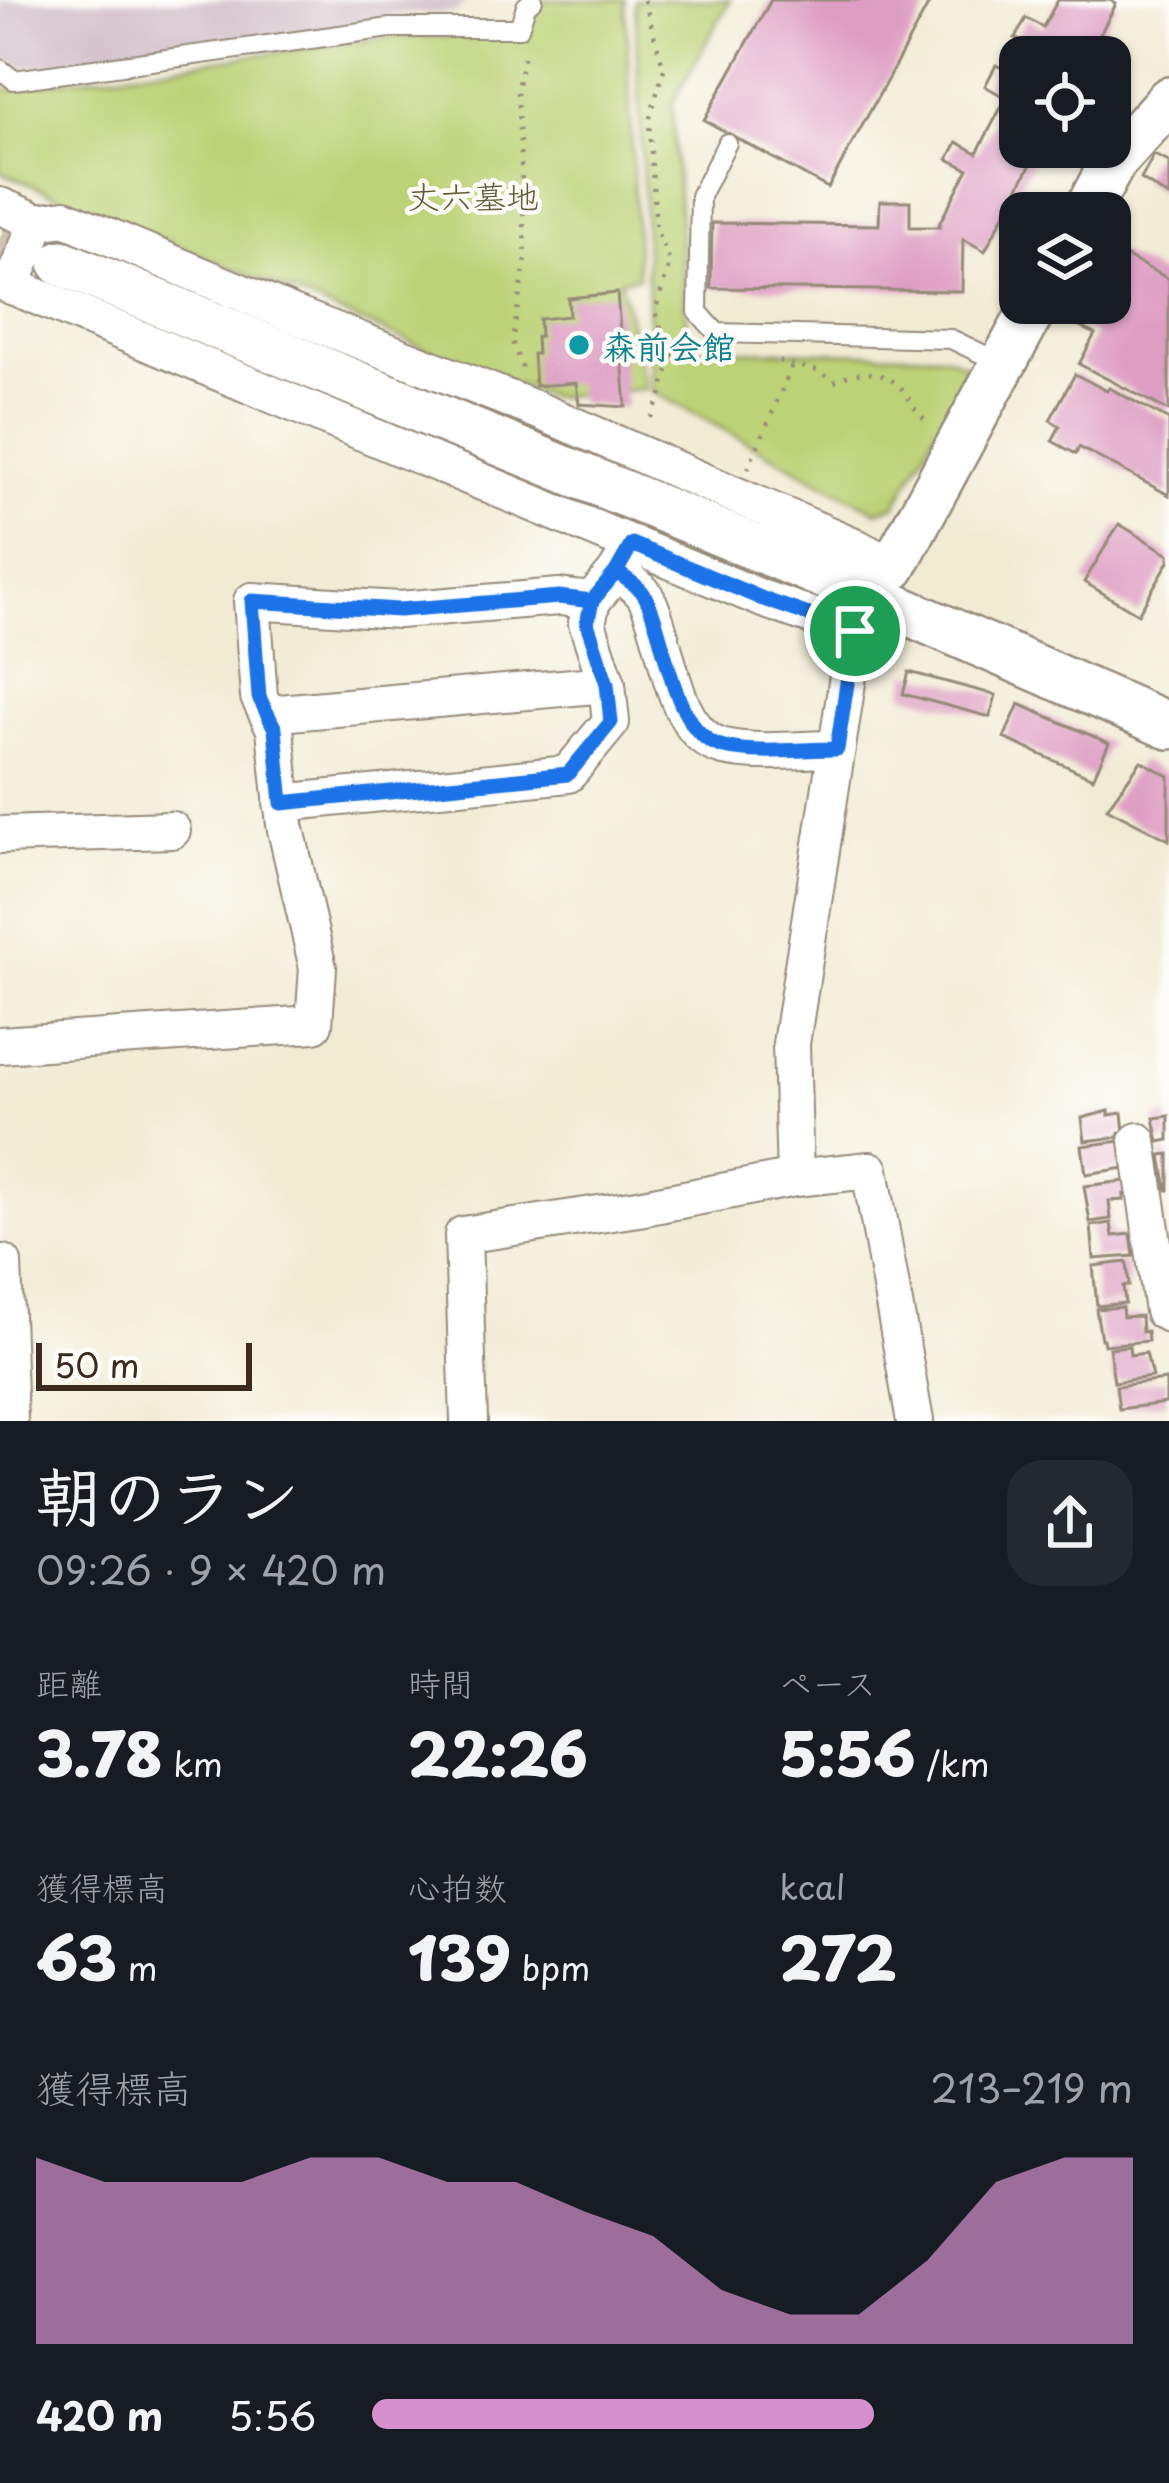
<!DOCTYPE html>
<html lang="ja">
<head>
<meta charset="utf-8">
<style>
	:root { --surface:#171b24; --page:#242831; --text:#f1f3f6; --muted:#9ea1a6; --accent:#d690ce }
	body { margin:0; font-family:"Playpen Sans","Klee One",sans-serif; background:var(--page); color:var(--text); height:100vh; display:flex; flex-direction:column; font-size:45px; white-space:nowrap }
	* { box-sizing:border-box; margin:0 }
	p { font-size:39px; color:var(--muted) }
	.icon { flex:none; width:66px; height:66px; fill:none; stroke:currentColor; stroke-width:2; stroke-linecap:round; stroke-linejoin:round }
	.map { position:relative; height:1421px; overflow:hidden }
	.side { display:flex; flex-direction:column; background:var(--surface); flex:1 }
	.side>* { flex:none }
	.tools { position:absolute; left:999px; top:36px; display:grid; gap:24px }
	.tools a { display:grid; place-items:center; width:132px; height:132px; border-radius:24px; background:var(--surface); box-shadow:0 3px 9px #0004; font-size:60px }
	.scale { position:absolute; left:36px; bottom:30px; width:216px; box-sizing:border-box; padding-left:12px; border:6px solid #3b2a1e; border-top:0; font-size:33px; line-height:42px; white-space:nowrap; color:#3b2a1e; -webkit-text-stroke:9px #fdfcf7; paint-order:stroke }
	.pin { position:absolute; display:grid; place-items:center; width:102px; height:102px; color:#fff; margin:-51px; border:6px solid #fff; border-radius:50%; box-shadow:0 3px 12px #0007 }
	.round { display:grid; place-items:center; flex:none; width:126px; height:126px; border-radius:36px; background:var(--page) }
	.summary { display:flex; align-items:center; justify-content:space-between; height:204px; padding:0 36px }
	h1 { font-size:66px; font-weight:800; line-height:90px }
	.figures { display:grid; grid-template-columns:repeat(3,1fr); gap:18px; height:204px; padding:12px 36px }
	.figures div { display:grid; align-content:center }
	.figures b { font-size:60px; font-weight:800 }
	.figures small { font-size:33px; font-weight:400 }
	.figures p { font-size:33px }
	.chart { height:336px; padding:24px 36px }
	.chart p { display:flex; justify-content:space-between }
	.chart svg { width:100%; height:216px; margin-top:12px; fill:var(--accent); opacity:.7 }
	ul { padding:0 36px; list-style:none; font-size:39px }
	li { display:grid; grid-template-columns:192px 144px 1fr; align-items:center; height:90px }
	li i { height:30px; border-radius:15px; background:var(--accent) }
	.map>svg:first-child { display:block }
	.industrial { fill:#d1bdc9 }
	.green { fill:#bcd276; stroke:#7c7e4a; stroke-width:3 }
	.building { fill:#de9ec4 }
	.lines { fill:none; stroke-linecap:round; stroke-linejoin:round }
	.tertiary-tunnel { stroke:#cdc4b0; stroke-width:45; stroke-dasharray:45 22; stroke-linecap:butt }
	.service-casing { stroke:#968a79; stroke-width:22 }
	.minor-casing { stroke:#968a79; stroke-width:40 }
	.tertiary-casing { stroke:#968a79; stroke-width:50 }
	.path { stroke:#968a79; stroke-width:4.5; stroke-dasharray:3 9; stroke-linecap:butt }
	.service { stroke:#fff; stroke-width:18 }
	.minor { stroke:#fff; stroke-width:36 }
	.tertiary { stroke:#fff; stroke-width:45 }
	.route-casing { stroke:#fff; stroke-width:24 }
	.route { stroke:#1a73e8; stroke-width:15 }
	.culture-dot { fill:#0f9aa8; stroke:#fdfcf7; stroke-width:4.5 }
	.labels { text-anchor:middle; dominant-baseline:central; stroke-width:9; stroke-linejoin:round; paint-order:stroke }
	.park-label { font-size:33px; fill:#625c38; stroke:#fdfcf7 }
	.culture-label { font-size:33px; font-weight:bold; fill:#0d838f; stroke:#fdfcf7; text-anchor:start }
</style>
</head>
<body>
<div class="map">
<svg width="1169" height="1421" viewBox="0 0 1169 1421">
	<rect width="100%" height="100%" fill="#fdfcf7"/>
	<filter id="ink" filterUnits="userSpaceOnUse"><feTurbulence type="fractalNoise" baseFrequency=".00833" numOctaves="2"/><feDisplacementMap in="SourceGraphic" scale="24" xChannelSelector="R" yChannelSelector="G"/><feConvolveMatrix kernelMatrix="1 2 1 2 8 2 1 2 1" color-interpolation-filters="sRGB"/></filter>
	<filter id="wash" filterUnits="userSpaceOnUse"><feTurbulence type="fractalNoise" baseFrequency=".004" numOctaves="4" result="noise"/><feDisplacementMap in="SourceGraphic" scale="48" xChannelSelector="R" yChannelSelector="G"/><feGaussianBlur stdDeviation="2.7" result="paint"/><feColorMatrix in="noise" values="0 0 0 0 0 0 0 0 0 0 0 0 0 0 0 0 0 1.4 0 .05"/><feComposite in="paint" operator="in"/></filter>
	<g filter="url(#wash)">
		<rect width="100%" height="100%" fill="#f2ebd4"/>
		<polygon class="industrial" points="0,0 466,0 457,12 395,14 246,46 19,68 0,55"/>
		<g class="green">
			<polygon points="545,0 625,0 638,277 620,280 646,389 550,397 487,374 0,172 0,84 12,91 18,87 397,36 527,36 538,7"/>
			<polygon points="635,0 730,0 672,104 688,349 945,355 970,367 896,505 876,511 652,391"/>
		</g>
		<g id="blocks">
			<g class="building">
				<polygon points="771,0 931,0 828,188 704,120"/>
				<polygon points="1058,0 1110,0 1116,4 1088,57 1027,57 1033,47 1015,38 1026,18 1043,27"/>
				<polygon points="996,65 1017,76 1020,71 1020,147 1040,147 985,251 963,239 962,291 711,288 712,223 879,225 880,201 910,201 910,227 941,227 938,226 968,169 948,159 957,142 977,153 1006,98 985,86"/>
				<polygon points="1154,155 1169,162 1169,197 1141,179"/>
				<polygon points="1110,248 1169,279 1169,411 1079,364 1095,334 1066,319 1074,303 1110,303"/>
				<polygon points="617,293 626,407 579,404 576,383 535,386 533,354 537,354 536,337 540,336 539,319 569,316 568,298"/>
				<polygon points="1075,374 1107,391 1109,388 1169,420 1169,495 1079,447 1076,454 1052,441 1060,426 1050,420"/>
				<polygon points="1119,524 1169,554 1169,561 1138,614 1084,582"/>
				<polygon points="909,672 996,695 990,717 903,694"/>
				<polygon points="1019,704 1109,743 1093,778 1004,738"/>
				<polygon points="1141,761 1169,776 1169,840 1107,808"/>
				<polygon points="1109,1111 1109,1115 1122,1113 1124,1132 1119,1133 1119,1137 1085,1141 1082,1118"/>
				<polygon points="1169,1116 1169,1140 1159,1142 1154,1118"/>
				<polygon points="1121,1141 1125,1168 1086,1174 1082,1146"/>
				<polygon points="1169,1154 1169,1190 1167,1190 1161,1155"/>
				<polygon points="1126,1181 1127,1194 1124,1194 1124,1200 1109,1201 1111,1219 1090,1222 1084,1186"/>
				<polygon points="1111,1223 1113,1236 1131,1234 1134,1256 1094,1259 1091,1226"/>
				<polygon points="1127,1262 1129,1286 1123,1286 1125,1303 1097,1306 1093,1266"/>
				<polygon points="1122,1307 1123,1317 1141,1316 1142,1332 1147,1331 1148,1341 1104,1345 1103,1339 1101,1339 1096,1309"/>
				<polygon points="1129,1346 1130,1355 1146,1353 1152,1377 1114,1382 1109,1348"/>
				<polygon points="1166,1380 1166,1403 1119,1409 1116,1386"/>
			</g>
		</g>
	</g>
	<g filter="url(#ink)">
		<use href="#blocks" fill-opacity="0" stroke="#968a79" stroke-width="3"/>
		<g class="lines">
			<polyline class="tertiary-tunnel" points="0,238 62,263"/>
			<g class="service-casing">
				<g id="service">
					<polyline points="0,69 14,80 390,28 519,28 526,6 533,0"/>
					<polyline points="727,143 700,196 698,312 717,333 951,339 1003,364"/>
				</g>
			</g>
			<g class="minor-casing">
				<g id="minor">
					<polyline points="0,206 38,222"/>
					<polyline points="0,281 763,599 855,631"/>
					<polyline points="11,286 38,222 65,218 290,313 537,410 854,546 893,567 855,631 791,1044 795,1178"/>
					<path d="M616,572C625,579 639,586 645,596C669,637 669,734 724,747C759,755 801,749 837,749"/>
					<polyline points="268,714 607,684"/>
					<polyline points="282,803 568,774 611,722 607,684 587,623 592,601 616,572 633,544"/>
					<polyline points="0,835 172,830"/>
					<polyline points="0,1045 314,1024 318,968 285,825 275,729 259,697 252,601 399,610 559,597 592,601"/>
					<polyline points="1138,1141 1163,1311 1169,1314"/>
					<polyline points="0,1263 3,1263 9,1421"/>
					<polyline points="469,1421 463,1235 638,1208 795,1178 870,1170 915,1421"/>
				</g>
			</g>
			<g class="tertiary-casing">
				<g id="tertiary">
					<polyline points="1086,213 1113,162 1169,100"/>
					<polyline points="62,263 820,574 1169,726"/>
					<polyline points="893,567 1036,303"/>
				</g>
			</g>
			<g class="path">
				<polyline points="644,0 664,69 649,121 656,229 670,262 655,312 672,355 661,395 649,422"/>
				<polyline points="672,355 714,359"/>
				<path d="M779,361L819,371L834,382C858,369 886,368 905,393C915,406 915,414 930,422"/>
				<polyline points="522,368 512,341 526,259 517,90 525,48"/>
				<polyline points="748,469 793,364"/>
			</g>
			<use href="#service" class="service"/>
			<use href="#minor" class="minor"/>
			<use href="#tertiary" class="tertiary"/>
		</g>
	</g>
	<g class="lines" filter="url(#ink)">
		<g class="route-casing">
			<path id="route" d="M855,631L763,599L632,544L616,572L592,601L587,623L607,684L611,722L568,774L282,803L275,729L259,697L252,601L399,610L559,597L592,601L616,572C626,579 639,586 645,596C668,638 670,734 724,747C759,755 801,749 837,749L855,631"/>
		</g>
		<use href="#route" class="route"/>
	</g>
	<circle class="culture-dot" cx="579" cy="345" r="12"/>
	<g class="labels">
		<g class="park-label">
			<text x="473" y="195">丈六墓地</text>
		</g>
		<g class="culture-label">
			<text x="603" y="345">森前会館</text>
		</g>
	</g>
</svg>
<div class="tools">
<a><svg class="icon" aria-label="locate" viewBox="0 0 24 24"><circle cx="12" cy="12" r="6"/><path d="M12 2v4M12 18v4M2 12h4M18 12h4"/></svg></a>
<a><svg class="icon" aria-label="layers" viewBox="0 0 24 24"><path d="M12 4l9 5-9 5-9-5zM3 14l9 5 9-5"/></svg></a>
</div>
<div class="scale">50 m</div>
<div class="pin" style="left:855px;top:631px;background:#1e9e55"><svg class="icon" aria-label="arrive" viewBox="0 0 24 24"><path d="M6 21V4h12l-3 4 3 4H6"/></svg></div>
</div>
<section class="side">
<div class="summary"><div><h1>朝のラン</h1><p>09:26 · 9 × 420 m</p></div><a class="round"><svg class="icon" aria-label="share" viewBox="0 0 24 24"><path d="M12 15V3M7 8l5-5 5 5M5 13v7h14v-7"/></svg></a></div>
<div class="figures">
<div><p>距離</p><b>3.78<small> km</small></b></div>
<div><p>時間</p><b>22:26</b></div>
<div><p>ペース</p><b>5:56<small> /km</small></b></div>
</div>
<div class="figures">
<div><p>獲得標高</p><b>63<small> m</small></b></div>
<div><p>心拍数</p><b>139<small> bpm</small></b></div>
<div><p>kcal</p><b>272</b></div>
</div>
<div class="chart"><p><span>獲得標高</span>213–219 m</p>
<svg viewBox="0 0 160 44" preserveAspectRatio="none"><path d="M0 44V6L10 11L20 11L30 11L40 6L50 6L60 11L70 11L80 17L90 22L100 33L110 38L120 38L130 27L140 11L150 6L160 6V44z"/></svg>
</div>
<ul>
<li><b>420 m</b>5:56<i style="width:66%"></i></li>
</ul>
</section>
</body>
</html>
